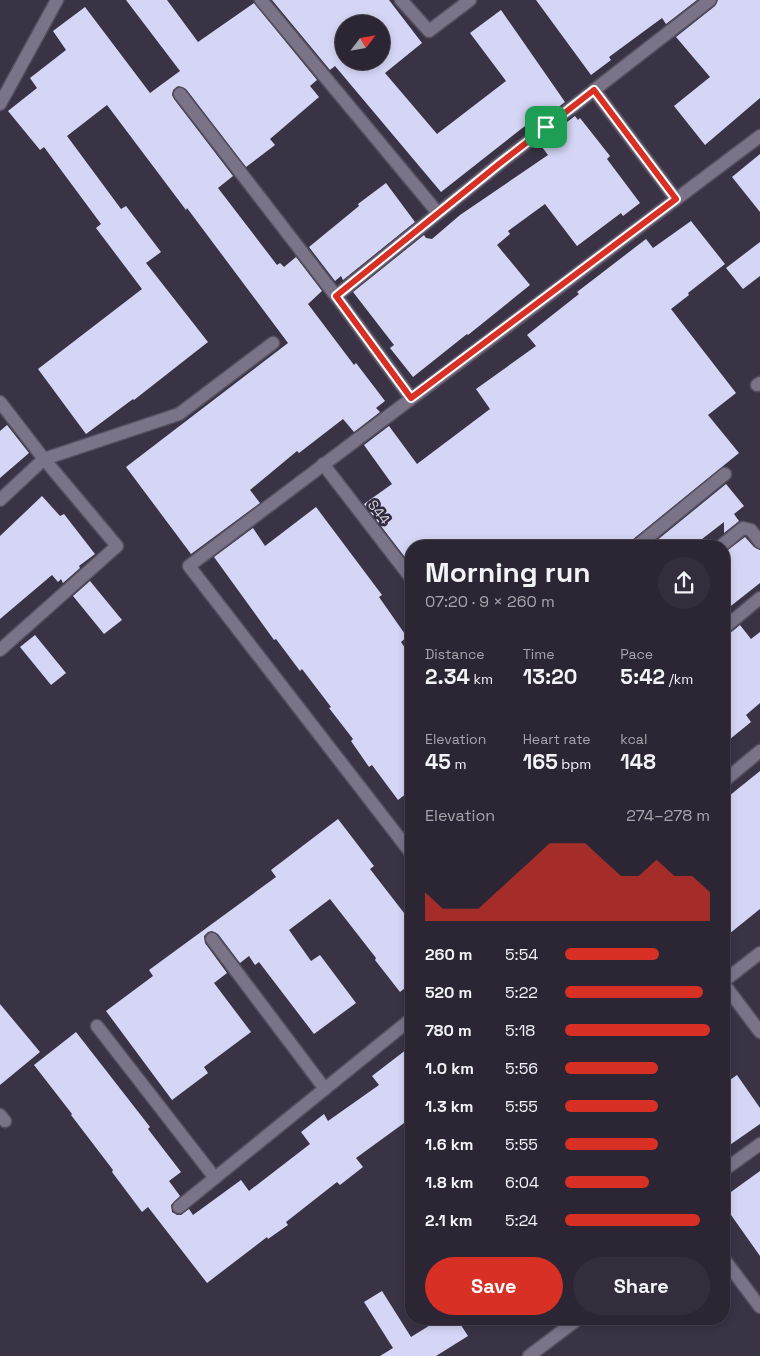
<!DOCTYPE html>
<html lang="en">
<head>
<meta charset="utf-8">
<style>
	:root { --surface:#2c2634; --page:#342e3c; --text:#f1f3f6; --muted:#a6a5ac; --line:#48434f; --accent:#d93025 }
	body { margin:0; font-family:"Space Grotesk",sans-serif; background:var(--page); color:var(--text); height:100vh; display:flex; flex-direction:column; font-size:19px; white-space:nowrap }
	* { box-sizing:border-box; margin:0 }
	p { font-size:16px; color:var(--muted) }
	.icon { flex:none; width:28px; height:28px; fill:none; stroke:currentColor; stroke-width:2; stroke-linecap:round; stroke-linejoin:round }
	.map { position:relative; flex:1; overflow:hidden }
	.panel { position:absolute; left:405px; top:540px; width:325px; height:785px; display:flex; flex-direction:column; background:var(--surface); border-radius:20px; box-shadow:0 2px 8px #0003,0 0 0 1px var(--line) }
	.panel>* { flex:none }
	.needle { width:32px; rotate:59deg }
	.tools { position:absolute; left:335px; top:15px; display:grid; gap:10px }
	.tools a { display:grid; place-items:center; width:55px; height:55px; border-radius:50%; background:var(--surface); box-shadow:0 2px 8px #0003,0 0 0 1px var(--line); font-size:25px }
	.pin { position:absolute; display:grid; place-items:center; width:42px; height:42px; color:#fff; margin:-21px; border-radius:10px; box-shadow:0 2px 8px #0006 }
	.round { display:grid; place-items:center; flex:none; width:52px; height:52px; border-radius:26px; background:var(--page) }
	.overview { display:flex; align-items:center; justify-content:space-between; height:85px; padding:0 20px }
	h1 { font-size:28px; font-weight:600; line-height:38px }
	.metrics { display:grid; grid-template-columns:repeat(3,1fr); gap:8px; height:85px; padding:5px 20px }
	.metrics div { display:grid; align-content:center }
	.metrics b { font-size:21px; font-weight:600 }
	.metrics small { font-size:14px; font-weight:400 }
	.metrics p { font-size:14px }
	.chart { height:140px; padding:10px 20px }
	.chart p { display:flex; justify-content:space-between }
	.chart svg { width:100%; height:90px; margin-top:5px; fill:var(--accent); opacity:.7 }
	.button { display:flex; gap:10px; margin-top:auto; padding:10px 20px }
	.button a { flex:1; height:58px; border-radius:30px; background:var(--accent); color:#fff; font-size:20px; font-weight:600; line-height:58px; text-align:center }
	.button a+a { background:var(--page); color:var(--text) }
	ul { padding:0 20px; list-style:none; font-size:16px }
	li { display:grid; grid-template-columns:80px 60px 1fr; align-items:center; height:38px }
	li i { height:12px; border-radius:6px; background:var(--accent) }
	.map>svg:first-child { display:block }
	.building { fill:#d5d6f5; fill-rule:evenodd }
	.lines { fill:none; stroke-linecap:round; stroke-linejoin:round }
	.minor-casing { stroke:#544f5e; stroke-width:15 }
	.minor { stroke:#7b7388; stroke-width:12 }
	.route-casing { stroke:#fff; stroke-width:10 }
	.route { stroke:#d93025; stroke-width:6 }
	.labels { text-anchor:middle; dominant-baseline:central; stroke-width:5; stroke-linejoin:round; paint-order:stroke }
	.street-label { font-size:14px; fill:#d8d4e0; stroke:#30293b }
</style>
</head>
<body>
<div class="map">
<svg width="760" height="1356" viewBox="0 0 760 1356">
	<rect width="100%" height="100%" fill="#3a3346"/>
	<g class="building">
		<polygon points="126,0 167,0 198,42 254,3 317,80 310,86 319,97 270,139 275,145 246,167 186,89 178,86 173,90 172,95 174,99 233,176 218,188 277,265 280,263 284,267 296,257 322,291 308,304 354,365 356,363 385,401 376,408 380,412 354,432 343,419 299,453 297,451 250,490 260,503 191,554 126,467 288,343 187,208 186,210 107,105 67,136 121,209 126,206 161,252 146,263 208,342 134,400 133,399 86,434 38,369 142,289 96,228 101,224 44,147 40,150 8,111 37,88 30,78 66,50 53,31 85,7 150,93 180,71"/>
		<path d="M272,0H389L422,43L385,73L437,134L506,81L470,33L501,10L565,102L529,130L525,126L441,192L335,66L330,70ZM344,24H381V61H341L344,59Z"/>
		<polygon points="536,0 697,0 666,24 662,18 609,57 611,60 591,75"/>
		<polygon points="718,0 760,0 760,98 705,145 674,106 710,77 676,37 715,6"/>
		<polygon points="575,116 578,120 580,118 610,156 607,159 640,203 623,216 621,213 577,246 545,204 508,231 510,234 497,245 530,285 468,335 467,334 413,377 390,348 394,345 353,292 424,235 426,238 432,239 460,215 548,155 539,143"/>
		<polygon points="760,154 760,212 732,177"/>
		<polygon points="386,183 415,222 343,280 341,276 335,281 309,247 359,206 358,204"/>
		<polygon points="691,221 725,264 688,293 689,295 671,309 736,393 708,415 739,453 632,540 629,546 411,546 411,565 364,504 392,484 364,445 389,426 417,464 490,409 476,389 536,346 527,335 579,294 577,292 646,239 653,248"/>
		<polygon points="760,242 760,276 743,289 726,268"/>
		<polygon points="7,425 29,453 0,478 0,431"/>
		<polygon points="726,484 744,506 734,514 739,521 724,533 724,522 693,546 650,546"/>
		<polygon points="42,496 60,516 64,514 95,554 79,566 80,568 63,583 61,579 58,582 52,575 0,619 0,536"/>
		<polygon points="316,507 382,595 379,597 407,637 401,642 411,657 411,790 398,800 372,765 369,767 351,741 353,739 329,708 331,707 302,669 300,671 276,639 274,640 214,557 253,528 265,546"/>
		<polygon points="745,537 754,547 760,550 760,583 727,609 730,612 724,618 724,553"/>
		<polygon points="90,581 122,620 104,634 73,596"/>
		<polygon points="740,625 751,639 760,632 760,703 746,715 751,722 724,744 724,636 729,634"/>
		<polygon points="35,635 66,673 51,685 20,647"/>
		<polygon points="760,771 760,909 724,938 724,800"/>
		<polygon points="338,819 374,866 370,869 411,922 411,983 400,992 375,960 376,958 330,899 289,930 311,961 320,955 356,1003 314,1034 259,962 255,965 249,956 240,963 218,934 212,931 208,932 204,936 205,943 227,973 214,983 251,1032 204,1067 208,1073 172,1100 106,1011 153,976 149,970 276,877 271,870"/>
		<polygon points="0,1004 40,1052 0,1085"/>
		<polygon points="76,1032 150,1127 148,1129 181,1172 169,1181 180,1196 171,1205 172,1212 177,1215 181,1215 189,1209 193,1215 241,1180 249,1191 310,1144 301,1132 324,1114 328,1121 379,1085 372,1076 411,1046 411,1118 356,1158 363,1167 340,1185 337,1182 286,1222 288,1225 268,1239 267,1237 207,1283 148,1207 142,1212 112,1172 113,1170 71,1115 72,1114 34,1065"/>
		<polygon points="737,1075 760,1108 760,1124 724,1149 724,1084"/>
		<polygon points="760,1171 760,1256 724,1205 724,1197"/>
		<polygon points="382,1291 411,1337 440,1319 457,1319 468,1336 436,1356 380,1356 393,1348 364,1302"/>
	</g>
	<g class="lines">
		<g class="minor-casing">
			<g id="minor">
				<polyline points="261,0 438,213"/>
				<polyline points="401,0 429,31 470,0"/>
				<polyline points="594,90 676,199"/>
				<polyline points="180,94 336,296 411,398"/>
				<polyline points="0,104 57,0"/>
				<polyline points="336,296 499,164 710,0"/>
				<polyline points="757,385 760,383"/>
				<polyline points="0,402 44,459 117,546 0,650"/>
				<polyline points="323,464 411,578"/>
				<polyline points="0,500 44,459 179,414 273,343"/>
				<polyline points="637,546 725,474"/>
				<polyline points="721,546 743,528 751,530 760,542"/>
				<polyline points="724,628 760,598"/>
				<polyline points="724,781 760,751"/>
				<polyline points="411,853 189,566 760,136"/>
				<polyline points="212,939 325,1089"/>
				<polyline points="724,981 760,953"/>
				<polyline points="724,984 760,1032"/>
				<polyline points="97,1026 215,1178"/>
				<polyline points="0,1115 5,1121"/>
				<polyline points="724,1170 760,1144"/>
				<polyline points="179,1207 411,1019"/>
				<polyline points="724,1259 760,1307"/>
				<polyline points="529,1356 578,1319"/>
			</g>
		</g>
		<use href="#minor" class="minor"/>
	</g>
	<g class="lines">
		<g class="route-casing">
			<polygon id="route" points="594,90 676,199 411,398 336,296 499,164"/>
		</g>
		<use href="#route" class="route"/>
	</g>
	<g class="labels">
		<g class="street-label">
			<text transform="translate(379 512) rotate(52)">S44</text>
		</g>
	</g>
</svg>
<div class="tools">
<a><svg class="needle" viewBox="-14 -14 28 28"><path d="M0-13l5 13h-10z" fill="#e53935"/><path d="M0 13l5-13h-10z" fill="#a6a5ac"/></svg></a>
</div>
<div class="pin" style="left:546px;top:127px;background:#1e9e55"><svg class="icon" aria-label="arrive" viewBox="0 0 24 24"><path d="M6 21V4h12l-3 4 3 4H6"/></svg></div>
<section class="panel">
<div class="overview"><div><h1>Morning run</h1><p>07:20 · 9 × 260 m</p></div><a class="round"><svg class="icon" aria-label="share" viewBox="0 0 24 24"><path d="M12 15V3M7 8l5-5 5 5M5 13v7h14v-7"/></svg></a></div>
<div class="metrics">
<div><p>Distance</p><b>2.34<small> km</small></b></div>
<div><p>Time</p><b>13:20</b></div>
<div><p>Pace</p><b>5:42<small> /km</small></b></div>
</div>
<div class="metrics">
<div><p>Elevation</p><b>45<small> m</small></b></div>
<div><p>Heart rate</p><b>165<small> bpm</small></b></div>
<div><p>kcal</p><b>148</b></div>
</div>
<div class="chart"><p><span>Elevation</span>274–278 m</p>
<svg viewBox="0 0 160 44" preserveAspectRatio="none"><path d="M0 44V30L10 38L20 38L30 38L40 30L50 22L60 14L70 6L80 6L90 6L100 14L110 22L120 22L130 14L140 22L150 22L160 30V44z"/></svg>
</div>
<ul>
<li><b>260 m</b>5:54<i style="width:65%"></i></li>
<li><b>520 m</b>5:22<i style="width:95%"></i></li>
<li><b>780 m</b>5:18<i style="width:100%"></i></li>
<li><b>1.0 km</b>5:56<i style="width:64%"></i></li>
<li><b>1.3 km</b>5:55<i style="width:64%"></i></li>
<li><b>1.6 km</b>5:55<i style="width:64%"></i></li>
<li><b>1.8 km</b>6:04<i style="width:58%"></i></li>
<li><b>2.1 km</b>5:24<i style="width:93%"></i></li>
</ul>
<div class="button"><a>Save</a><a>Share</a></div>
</section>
</div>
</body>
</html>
